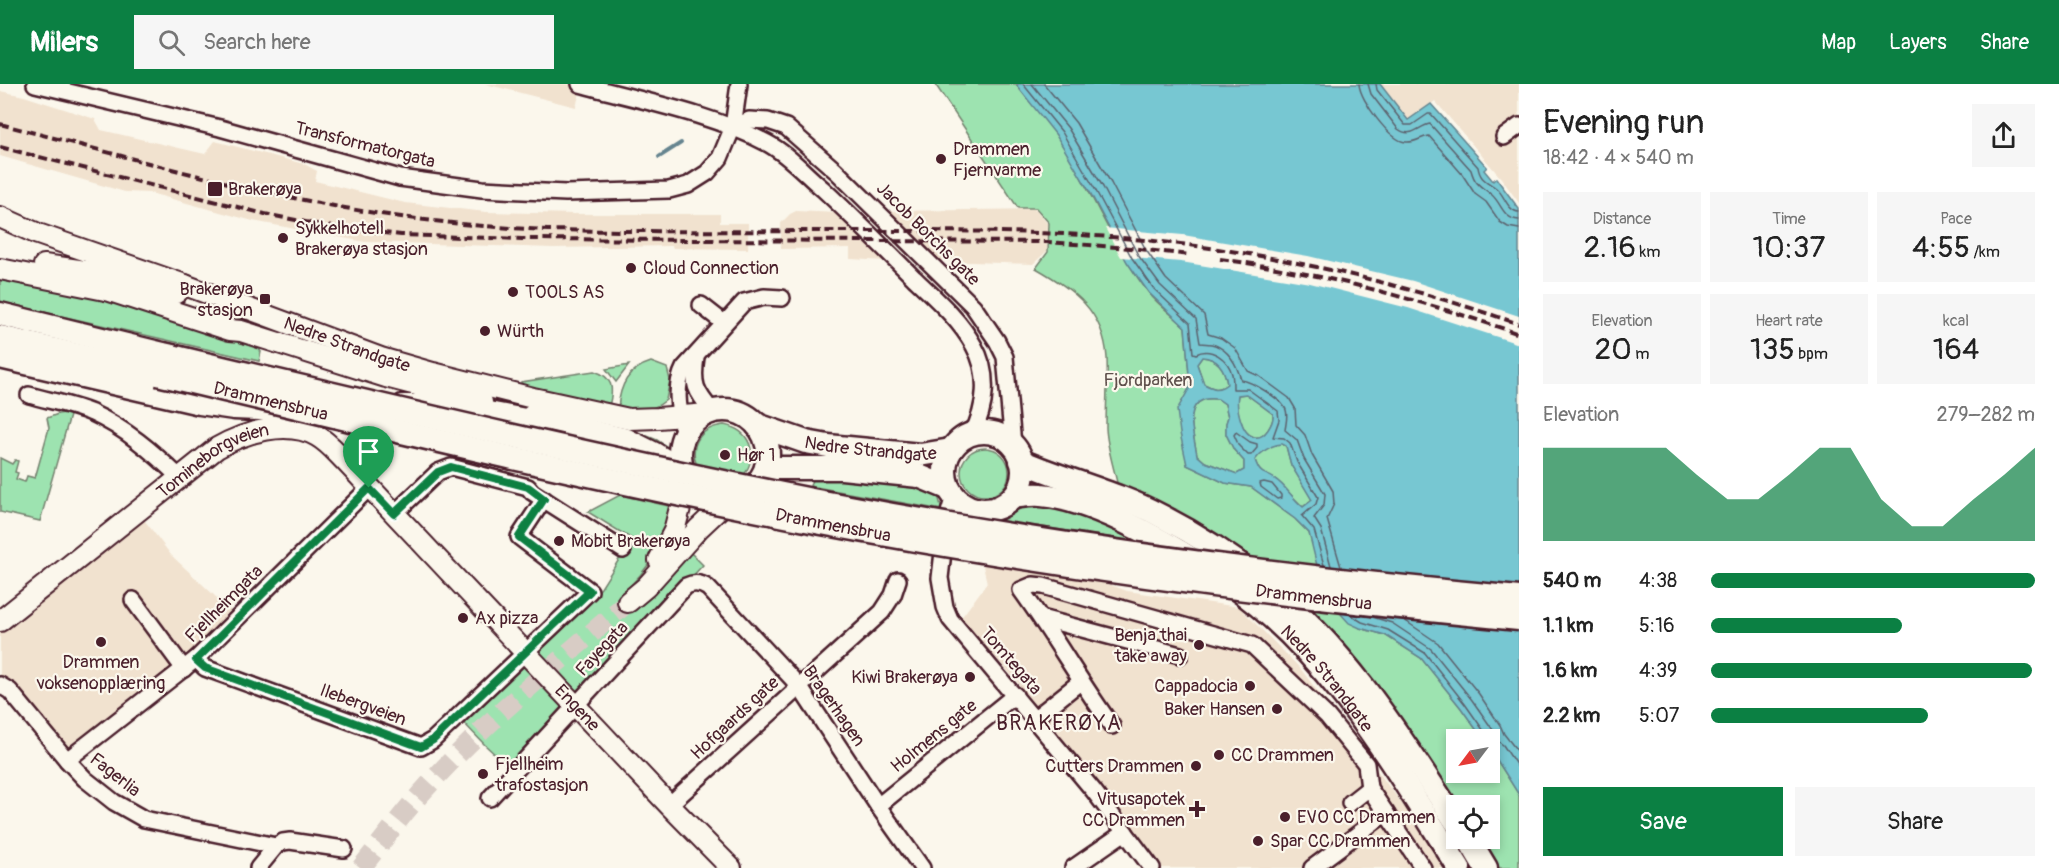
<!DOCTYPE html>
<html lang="en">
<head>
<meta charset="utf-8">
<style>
	:root { --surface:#fff; --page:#f6f6f6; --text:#222; --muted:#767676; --accent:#0b8043 }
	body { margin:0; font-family:Pangolin,sans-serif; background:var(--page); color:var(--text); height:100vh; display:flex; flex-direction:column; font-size:22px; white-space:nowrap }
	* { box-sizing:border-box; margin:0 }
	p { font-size:20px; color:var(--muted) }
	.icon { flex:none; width:33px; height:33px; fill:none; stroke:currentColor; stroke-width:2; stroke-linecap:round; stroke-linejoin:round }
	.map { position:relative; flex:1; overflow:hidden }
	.drawer { display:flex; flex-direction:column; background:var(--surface); width:540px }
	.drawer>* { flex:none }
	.needle { width:39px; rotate:238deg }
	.fabs { position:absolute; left:1446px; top:645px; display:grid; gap:12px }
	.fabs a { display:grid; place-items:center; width:54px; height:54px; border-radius:0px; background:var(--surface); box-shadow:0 3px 9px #0003; font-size:30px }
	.pin { position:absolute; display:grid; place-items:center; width:51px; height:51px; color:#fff; margin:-62px -26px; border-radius:50% 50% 50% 0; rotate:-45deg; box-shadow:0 0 6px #0007 }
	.pin .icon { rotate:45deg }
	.round { display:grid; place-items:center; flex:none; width:63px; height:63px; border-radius:0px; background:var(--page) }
	.headline { display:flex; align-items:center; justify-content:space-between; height:102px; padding:0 24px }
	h1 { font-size:33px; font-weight:600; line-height:45px }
	.figures { display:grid; grid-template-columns:repeat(3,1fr); gap:9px; height:102px; padding:6px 24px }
	.figures div { display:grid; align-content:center; border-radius:0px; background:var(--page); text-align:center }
	.figures b { font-size:30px; font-weight:600 }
	.figures small { font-size:16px; font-weight:400 }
	.figures p { font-size:16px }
	.chart { height:168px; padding:12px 24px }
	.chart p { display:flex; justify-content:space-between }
	.chart svg { width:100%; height:108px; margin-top:6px; fill:var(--accent); opacity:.7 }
	.button { display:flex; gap:12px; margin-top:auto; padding:12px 24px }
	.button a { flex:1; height:69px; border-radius:0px; background:var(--accent); color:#fff; font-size:24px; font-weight:600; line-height:69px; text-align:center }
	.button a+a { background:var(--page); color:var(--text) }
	ul { padding:0 24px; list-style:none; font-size:20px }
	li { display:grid; grid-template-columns:96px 72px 1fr; align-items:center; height:45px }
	li i { height:15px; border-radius:8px; background:var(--accent) }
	header { display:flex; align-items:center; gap:36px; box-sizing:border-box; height:84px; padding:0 30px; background:var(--accent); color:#fff }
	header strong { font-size:28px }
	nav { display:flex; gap:33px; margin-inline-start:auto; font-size:21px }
	.search { width:420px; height:54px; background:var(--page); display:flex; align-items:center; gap:15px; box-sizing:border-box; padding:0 21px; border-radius:0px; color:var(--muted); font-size:22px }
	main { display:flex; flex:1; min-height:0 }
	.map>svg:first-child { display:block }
	.built { fill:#f1e2cf }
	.green { fill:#9de3b0; stroke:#74816e; stroke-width:1.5 }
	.water { fill:#77c7d2; stroke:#65848f; stroke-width:1.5; fill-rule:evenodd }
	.pier { fill:#fbf7ec }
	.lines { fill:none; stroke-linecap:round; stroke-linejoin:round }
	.shore { stroke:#5c626e; stroke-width:1.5 }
	.stream { stroke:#65848f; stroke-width:4 }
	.major-tunnel { stroke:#d8ccc5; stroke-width:20; stroke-dasharray:20 10; stroke-linecap:butt }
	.minor-casing { stroke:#4a1f2b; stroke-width:20 }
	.major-casing { stroke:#4a1f2b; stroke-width:24 }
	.highway-casing { stroke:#4a1f2b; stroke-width:27 }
	.minor { stroke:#fbf7ec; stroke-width:15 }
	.major { stroke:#fbf7ec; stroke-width:20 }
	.highway { stroke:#fbf7ec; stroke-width:22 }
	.rail { stroke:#4a1f2b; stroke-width:4; stroke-dasharray:9 4.5; stroke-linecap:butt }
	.highway-bridge-casing { stroke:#4a1f2b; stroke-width:27; stroke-linecap:butt }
	.highway-bridge { stroke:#fbf7ec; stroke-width:22 }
	.route-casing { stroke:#fff; stroke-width:12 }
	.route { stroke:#0b8043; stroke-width:8 }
	.poi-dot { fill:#4a1f2b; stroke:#fbf7ec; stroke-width:2 }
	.labels { text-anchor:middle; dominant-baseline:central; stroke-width:4.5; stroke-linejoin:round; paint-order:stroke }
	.street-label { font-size:18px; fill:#4a1f2b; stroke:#fbf7ec }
	.poi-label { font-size:18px; fill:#4a1f2b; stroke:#fbf7ec; text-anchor:start }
	.park-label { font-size:18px; fill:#5f504c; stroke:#fbf7ec }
	.quarter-label { font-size:21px; letter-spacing:1.5px; fill:#4a1f2b; stroke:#fbf7ec }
</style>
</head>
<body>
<header>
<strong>Milers</strong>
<div class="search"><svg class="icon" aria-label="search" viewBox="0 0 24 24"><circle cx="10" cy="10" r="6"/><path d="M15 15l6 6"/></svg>Search here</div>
<nav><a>Map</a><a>Layers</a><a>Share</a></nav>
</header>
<main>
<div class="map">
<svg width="1519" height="784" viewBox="0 0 1519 784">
	<rect width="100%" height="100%" fill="#fbf7ec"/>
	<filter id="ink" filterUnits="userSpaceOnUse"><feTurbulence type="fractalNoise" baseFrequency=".0167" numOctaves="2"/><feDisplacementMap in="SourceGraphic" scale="12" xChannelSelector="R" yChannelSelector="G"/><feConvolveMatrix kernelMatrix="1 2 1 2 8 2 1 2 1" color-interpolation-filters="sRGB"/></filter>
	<g filter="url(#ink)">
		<g class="built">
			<polygon points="485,0 582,0 576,23"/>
			<polygon points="1380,0 1519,0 1519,119 1501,94 1435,17 1408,37"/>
			<polygon points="0,7 24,12 95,35 101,46 205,70 215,57 304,80 317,87 315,97 405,119 486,128 575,130 720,130 720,139 748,139 748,165 673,164 672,162 553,164 365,158 253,137 150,109 125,108 0,72"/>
			<polygon points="1035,125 1048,140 1047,167 1033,180 940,177 890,127"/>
			<polygon points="796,127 837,129 886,177 850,175 850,164 781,165 781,139 790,130"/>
			<polygon points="142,433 171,471 232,528 189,571 78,662 70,664 62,662 0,593 0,546"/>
			<polygon points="1016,466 1127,507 1239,523 1300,584 1409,729 1444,784 1152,784 1015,611 1019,600 961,534 987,499 983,482"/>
		</g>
		<g class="green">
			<path d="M935,0H1018L1017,1C1029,18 1045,34 1057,52C1090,102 1111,160 1148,208C1158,221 1173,231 1185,243L1190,303L1180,323L1187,381L1225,399L1251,403L1295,435L1309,449L1313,462L1360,544L1385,551L1421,574L1461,624L1483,655L1456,656V688H1490V665L1519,711V784H1496L1477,755L1490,754V722H1456L1118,403C1114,384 1107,364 1106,344C1106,321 1108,297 1107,274C1104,227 1073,205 1036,184L1048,168L1049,139L1036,124H1018Z"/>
			<polygon points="0,194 48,202 151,228 259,265 261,268 259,277 0,218"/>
			<polygon points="205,218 625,343 657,356 669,364 668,367 553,330 449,305 215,226"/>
			<path d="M1202,273C1218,274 1225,285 1227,300C1218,307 1214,305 1204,300L1197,280Z"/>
			<path d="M651,278L667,284L670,296L666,316C653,328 634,327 618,324C620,301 628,285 651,278Z"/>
			<polygon points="629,281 616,298 606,285"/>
			<path d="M594,287C613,293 614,304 609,322L521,303V298Z"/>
			<path d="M1246,310L1273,330C1274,338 1265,356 1254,353C1241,350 1235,322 1238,311Z"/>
			<path d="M1218,315L1225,320L1228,333L1226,339V350L1234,366L1244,377V386L1237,390L1205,378L1197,371C1195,356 1183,323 1203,316C1207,314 1214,315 1218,315Z"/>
			<polygon points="71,328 40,437 0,428 0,374 12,380 15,376 18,377 15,388 18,389 16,395 25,398 27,392 35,394 49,344 47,334 58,330"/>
			<path d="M724,341C750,346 759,369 744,391L700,388C687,365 697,344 724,341Z"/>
			<polygon points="1275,360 1282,360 1286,362 1291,381 1312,415 1303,423 1275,395 1265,392 1258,384 1255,376 1261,368"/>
			<circle cx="985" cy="388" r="24"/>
			<polygon points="813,392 924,401 938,411 942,426 810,402"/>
			<path d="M620,411L673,423C661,461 653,483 621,510L636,526L689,467L703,481L511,685L485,661L462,637L601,504L632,455L588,428Z"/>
			<polygon points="1038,420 1077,428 1145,459 998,436 1026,422"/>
		</g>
		<path class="water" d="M1018,0H1380L1408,36L1431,20L1487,83L1484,86L1493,97L1496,94L1519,125V711L1490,665V656L1483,655L1461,624L1421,574L1385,551L1360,544L1349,539L1341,530L1320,494L1309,449L1295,435L1251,403L1225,399L1187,381L1180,349L1177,326L1190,303L1185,243L1149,209L1127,178L1091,110L1056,51L1017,2ZM1202,273C1218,274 1225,285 1227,300C1218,307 1214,305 1204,300L1197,280ZM1246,310L1273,330C1274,338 1265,356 1254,353C1241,350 1236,322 1238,311ZM1218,315L1225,320L1228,333L1226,339V350L1234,366L1244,377V386L1237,390L1205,378L1197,371C1195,356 1183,323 1203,316C1207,314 1214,315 1218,315ZM1282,360L1286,362L1291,381L1312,416L1303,423C1293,415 1285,401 1275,395C1263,387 1261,393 1255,376C1262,367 1271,361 1282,360Z"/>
		<polygon class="pier" points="1105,144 1183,151 1248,162 1308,172 1413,197 1519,232 1519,260 1408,224 1310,199 1181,178 1121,173"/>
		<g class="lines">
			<g class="shore">
				<path d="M1023,0L1062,48L1096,107L1132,174L1154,205L1190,239L1193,269L1196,270C1211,262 1228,275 1232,290C1233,294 1233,300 1233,305H1248L1278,327L1279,336L1273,353L1284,354L1290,359L1297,378L1318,413L1316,420L1302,432L1314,446L1324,481"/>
				<path d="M1032,0L1068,44L1103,103L1138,171L1160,201L1196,235L1200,259C1205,260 1210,259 1215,261C1230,267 1237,281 1241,296C1251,297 1282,315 1286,326C1288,333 1286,339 1285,346L1297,356L1304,375L1325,410L1324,421L1314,434L1321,445L1331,482"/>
				<polyline points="1044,0 1076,39 1111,99 1146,166 1166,195 1204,231 1208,250 1221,254 1235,264 1248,287 1259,292 1289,314 1295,324 1296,341 1305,351 1312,371 1333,407 1334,420 1327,435 1341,483"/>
				<path d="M1359,0C1360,16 1390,57 1406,58C1415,59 1421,53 1429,52L1462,90L1475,110L1486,118L1500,138L1508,143L1519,145"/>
				<path d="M1368,0L1371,10L1398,45C1412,55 1418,42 1430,40L1471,86C1475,101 1481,102 1492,111C1502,120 1503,135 1519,136"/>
				<path d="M1376,0L1377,6L1405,41H1412L1428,30H1431L1478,83C1480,96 1487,97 1496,104C1505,111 1507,127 1519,128"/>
				<polygon points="1236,348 1250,358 1257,360 1257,364 1251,371 1248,371 1239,362 1234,351"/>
				<polygon points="1264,398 1272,400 1281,411 1281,414 1277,415 1261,403 1260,399"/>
				<polyline points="1349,530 1362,538 1388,546 1425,569 1465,620 1486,650 1487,656"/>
				<polyline points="1369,532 1392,539 1431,565 1472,616 1493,646 1495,655 1503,661 1519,685"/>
				<polyline points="1404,536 1438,559 1479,610 1500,641 1504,650 1519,669"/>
			</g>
			<polyline class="stream" points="659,73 681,59"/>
			<path class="major-tunnel" d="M361,784C382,758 402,730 425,705C487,636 558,578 628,518"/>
			<g class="minor-casing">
				<g id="minor">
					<polyline points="35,0 220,44 400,94 482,105 566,109 669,106 688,101 707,89 720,74 733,43 739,0"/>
					<path d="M580,0C642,17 709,29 767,59C788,70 805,90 823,105C854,134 884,164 914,194C936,215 960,236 974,262C990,290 986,324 972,350"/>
					<polyline points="733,43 749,36 768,37 786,43 836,87 973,222 997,257 1005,273 1013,361"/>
					<polyline points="1504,53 1519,42"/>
					<polyline points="701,221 724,239"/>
					<path d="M696,273C692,300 695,307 713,328"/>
					<path d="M29,311C50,317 73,321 92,329C125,344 153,368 179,393"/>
					<path d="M684,353C680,330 673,305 684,284L744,218L764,213L782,214"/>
					<polyline points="954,412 942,452 943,468 940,494 945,523 950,535 1093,706 1152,784"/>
					<polyline points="394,430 438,388 451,383 528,403 532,408 623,466"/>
					<polyline points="957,448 979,426"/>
					<polyline points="133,516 184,585"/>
					<polyline points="1041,534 1180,571"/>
					<polyline points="196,575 205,584 421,663 433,656 590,507 519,453 544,415"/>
					<polyline points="0,601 10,607 67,676 85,695 114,718 144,735 276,762 258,784"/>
					<polyline points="1035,634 1080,598"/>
					<path d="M1112,642C1080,598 1053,550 1021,506L1033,501L1043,502L1252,561L1327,632L1366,680L1369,704L1423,784"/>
					<polyline points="67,676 196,575 369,404"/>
					<path d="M490,714L686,502C694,498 701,499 708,504L799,602L878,722L922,784"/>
					<polyline points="1350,719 1369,704"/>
					<polyline points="669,721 882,528 893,511 898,496"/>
					<polyline points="878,722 1015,611"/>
					<polyline points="276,762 283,758 290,757 344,765"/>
					<polyline points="1073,784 1125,748"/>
					<polyline points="1312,784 1386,729"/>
				</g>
			</g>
			<g class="major-casing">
				<g id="major">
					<path id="s1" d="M0,133L38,150L185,201L381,274L433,289L533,314L629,335L658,334L708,330"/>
					<polyline points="44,181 106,190 166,209 176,209 185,201"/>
					<polyline points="0,185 110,207 230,246 241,247 386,293 482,318"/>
					<polyline points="531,332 627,355 655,369 683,386"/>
					<polyline points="659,476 674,447 687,397"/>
					<polyline points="628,518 646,503 699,444 732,413"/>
					<path id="s2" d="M0,537L217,364C245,348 287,335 317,352C328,358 336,368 345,377L669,721L731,784"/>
				</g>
			</g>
			<g class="highway-casing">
				<g id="highway">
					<polyline points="0,230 163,270"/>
					<polyline points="0,253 158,290"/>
					<polyline points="0,273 200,319 234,324 283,326"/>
					<polyline points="403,322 451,322 536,338 544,336"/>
					<circle cx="724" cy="370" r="44"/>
					<path id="s3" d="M757,341L806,358L828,362L920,371L951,366"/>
					<circle cx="984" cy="387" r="39"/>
					<path d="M1021,377C1067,397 1116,408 1161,432C1196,450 1232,473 1263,498C1344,563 1400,652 1456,738"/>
					<polyline points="766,384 842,384 919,392 948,404"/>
					<path d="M1013,413C1022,412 1032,410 1041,411C1089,415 1159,454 1200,480"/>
					<path id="s4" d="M1230,500C1331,570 1394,683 1459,784"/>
					<polyline points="1468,754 1486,784"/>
				</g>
			</g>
			<use href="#minor" class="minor"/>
			<use href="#major" class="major"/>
			<use href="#highway" class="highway"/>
			<g class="rail">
				<path d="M0,40C114,69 229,103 345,124C412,136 480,143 548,146C657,148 765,147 874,147C967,147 1061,147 1154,157C1279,170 1401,199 1519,240"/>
				<polyline points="0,63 265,130 326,142 401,151 522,155 1047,158 1130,164 1190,171"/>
				<path d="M1220,175C1322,189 1422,216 1519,250"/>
			</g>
			<g class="highway-bridge-casing">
				<g id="highway-bridge">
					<path d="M163,270C379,321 595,373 812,416C1046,461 1282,493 1519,514"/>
					<path id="s5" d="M158,290C376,342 595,396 816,438C1049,482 1283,513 1519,535"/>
				</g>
			</g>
			<use href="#highway-bridge" class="highway-bridge"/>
		</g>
	</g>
	<g class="lines" filter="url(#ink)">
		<g class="route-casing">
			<polygon id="route" points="451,383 528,403 544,415 519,453 590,507 433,656 421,663 205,584 196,576 369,404 394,430 438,388"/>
		</g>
		<use href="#route" class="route"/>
	</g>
	<g class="poi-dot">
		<circle cx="941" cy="75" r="6"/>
		<rect x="207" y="97" width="16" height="16" rx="3"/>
		<circle cx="283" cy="154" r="6"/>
		<circle cx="631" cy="184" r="6"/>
		<circle cx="513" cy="208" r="6"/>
		<rect x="259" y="209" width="12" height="12" rx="3"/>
		<circle cx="485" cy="247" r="6"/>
		<circle cx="725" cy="371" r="6"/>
		<circle cx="559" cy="457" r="6"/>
		<circle cx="463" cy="534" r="6"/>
		<circle cx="101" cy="558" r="6"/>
		<circle cx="1199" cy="561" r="6"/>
		<circle cx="970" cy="593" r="6"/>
		<circle cx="1250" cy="602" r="6"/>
		<circle cx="1277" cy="625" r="6"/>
		<circle cx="1219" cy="671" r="6"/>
		<circle cx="1196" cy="682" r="6"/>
		<circle cx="483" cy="690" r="6"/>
		<path d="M1194 716h6v6h6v6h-6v6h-6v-6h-6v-6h6z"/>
		<circle cx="1285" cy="733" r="6"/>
		<circle cx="1258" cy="757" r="6"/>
	</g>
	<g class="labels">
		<g class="street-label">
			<text transform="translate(365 61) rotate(14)">Transformatorgata</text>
			<text transform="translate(928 150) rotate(45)">Jacob Borchs gate</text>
			<text stroke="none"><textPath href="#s1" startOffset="370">Nedre Strandgate</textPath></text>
			<text stroke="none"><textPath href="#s5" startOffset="116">Drammensbrua</textPath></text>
			<text stroke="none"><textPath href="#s3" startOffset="117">Nedre Strandgate</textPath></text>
			<text stroke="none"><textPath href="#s2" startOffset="268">Tomineborgveien</textPath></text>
			<text stroke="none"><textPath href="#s5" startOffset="692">Drammensbrua</textPath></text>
			<text stroke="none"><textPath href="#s5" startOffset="1178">Drammensbrua</textPath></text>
			<text transform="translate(224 520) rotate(-45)">Fjellheimgata</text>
			<text transform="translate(602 565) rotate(-47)">Fayegata</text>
			<text transform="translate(1011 577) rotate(49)">Tomtegata</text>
			<text stroke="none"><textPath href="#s4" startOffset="136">Nedre Strandgate</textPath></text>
			<text transform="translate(363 621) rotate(20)">Ilebergveien</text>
			<text transform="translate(834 622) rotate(55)">Bragerhagen</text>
			<text stroke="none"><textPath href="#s2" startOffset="759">Engene</textPath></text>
			<text transform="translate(735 634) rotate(-43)">Hofgaards gate</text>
			<text transform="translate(934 652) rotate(-39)">Holmens gate</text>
			<text transform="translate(115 691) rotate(38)">Fagerlia</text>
		</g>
		<g class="poi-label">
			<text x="953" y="65">Drammen<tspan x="953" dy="21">Fjernvarme</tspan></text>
			<text x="228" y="105">Brakerøya</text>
			<text x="295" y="144">Sykkelhotell<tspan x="295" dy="21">Brakerøya stasjon</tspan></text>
			<text x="643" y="184">Cloud Connection</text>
			<text x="253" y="205" text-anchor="end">Brakerøya<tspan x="253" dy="21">stasjon</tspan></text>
			<text x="525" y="208">TOOLS AS</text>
			<text x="497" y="247">Würth</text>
			<text x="737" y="371">Hør 1</text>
			<text x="571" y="457">Mobit Brakerøya</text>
			<text x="475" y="534">Ax pizza</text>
			<text x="1187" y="551" text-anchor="end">Benja thai<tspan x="1187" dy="21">take away</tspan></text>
			<text x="101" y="578" text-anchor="middle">Drammen<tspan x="101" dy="21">voksenopplæring</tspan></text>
			<text x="958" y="593" text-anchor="end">Kiwi Brakerøya</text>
			<text x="1238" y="602" text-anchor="end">Cappadocia</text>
			<text x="1265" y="625" text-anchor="end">Baker Hansen</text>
			<text x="1231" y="671">CC Drammen</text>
			<text x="495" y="680">Fjellheim<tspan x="495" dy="21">trafostasjon</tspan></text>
			<text x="1184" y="682" text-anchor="end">Cutters Drammen</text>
			<text x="1185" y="715" text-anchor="end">Vitusapotek<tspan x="1185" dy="21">CC Drammen</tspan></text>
			<text x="1297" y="733">EVO CC Drammen</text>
			<text x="1270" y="757">Spar CC Drammen</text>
		</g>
		<g class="park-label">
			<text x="1148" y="296">Fjordparken</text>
		</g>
		<g class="quarter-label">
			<text x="1059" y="639">BRAKERØYA</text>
		</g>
	</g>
</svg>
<div class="fabs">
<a><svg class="needle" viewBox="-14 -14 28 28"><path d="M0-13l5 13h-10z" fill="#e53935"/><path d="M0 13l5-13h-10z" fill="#767676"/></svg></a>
<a><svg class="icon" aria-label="locate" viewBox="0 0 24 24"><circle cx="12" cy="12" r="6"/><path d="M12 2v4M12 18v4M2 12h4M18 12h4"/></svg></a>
</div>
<div class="pin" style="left:369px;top:404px;background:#1e9e55"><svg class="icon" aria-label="arrive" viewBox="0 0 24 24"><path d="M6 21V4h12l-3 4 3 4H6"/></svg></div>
</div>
<section class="drawer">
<div class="headline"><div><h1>Evening run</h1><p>18:42 · 4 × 540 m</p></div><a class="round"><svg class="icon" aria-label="share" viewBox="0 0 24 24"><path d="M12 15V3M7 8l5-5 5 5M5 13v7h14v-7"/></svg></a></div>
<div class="figures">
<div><p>Distance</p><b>2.16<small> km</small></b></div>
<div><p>Time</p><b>10:37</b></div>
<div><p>Pace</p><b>4:55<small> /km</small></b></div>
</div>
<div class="figures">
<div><p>Elevation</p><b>20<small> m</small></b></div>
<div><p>Heart rate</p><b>135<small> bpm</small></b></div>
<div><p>kcal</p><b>164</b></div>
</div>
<div class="chart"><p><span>Elevation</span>279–282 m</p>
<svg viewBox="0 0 160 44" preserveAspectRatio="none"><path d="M0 44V6L10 6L20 6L30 6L40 6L50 17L60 27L70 27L80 17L90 6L100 6L110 27L120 38L130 38L140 27L150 17L160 6V44z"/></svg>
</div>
<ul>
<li><b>540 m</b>4:38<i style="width:100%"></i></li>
<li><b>1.1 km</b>5:16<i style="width:59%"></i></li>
<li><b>1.6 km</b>4:39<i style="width:99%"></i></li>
<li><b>2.2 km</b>5:07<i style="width:67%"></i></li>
</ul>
<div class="button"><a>Save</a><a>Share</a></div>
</section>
</main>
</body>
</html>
